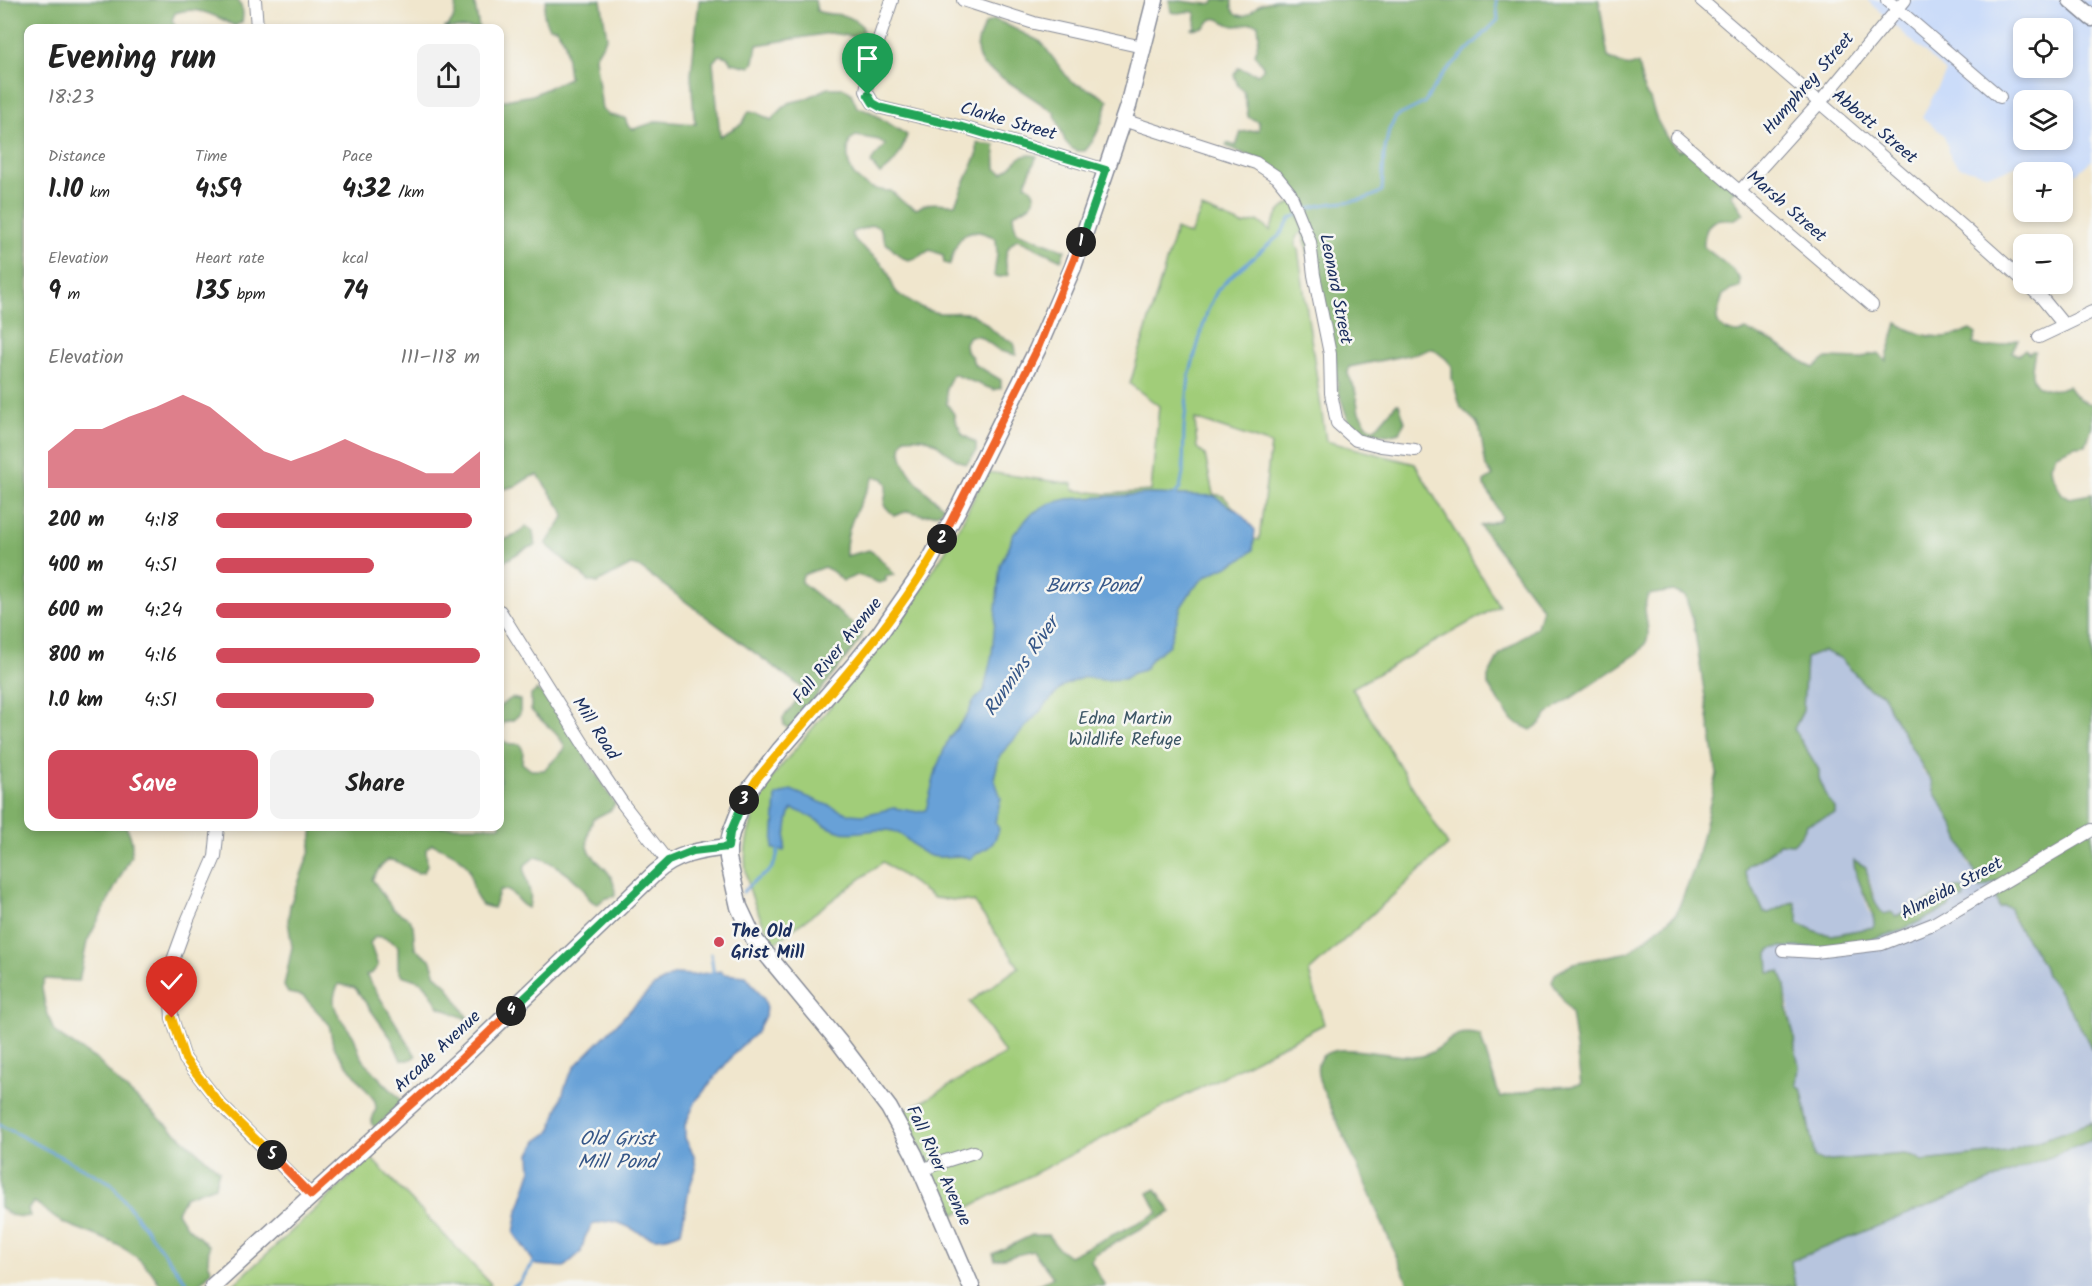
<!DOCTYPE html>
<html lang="en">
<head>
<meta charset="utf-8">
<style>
	:root { --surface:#fff; --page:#f2f2f2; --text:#222; --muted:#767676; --accent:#d1495b }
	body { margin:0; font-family:Kalam,sans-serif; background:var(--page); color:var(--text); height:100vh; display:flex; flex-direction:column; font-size:22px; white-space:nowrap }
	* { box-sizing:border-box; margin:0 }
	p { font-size:20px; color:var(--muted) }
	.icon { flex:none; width:33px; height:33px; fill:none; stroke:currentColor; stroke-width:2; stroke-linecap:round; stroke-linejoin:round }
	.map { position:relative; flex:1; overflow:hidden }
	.details { position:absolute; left:24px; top:24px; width:480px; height:807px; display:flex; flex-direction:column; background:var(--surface); border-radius:12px; box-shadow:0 3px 9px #0003 }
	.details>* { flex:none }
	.buttons { position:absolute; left:2013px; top:18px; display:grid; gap:12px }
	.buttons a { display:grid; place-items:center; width:60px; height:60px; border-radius:12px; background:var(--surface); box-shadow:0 3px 9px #0003; font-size:30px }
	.pin { position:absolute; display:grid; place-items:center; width:51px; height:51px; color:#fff; margin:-62px -26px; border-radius:50% 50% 50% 0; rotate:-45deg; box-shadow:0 0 6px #0007 }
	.pin .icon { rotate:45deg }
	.km { position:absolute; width:30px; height:30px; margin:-15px; border-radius:50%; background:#222; color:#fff; font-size:16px; line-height:30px; text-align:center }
	.round { display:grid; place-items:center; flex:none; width:63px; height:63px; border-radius:12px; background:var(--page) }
	.head { display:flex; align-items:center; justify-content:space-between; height:102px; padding:0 24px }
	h1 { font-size:33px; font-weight:600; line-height:45px }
	.figures { display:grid; grid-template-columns:repeat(3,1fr); gap:9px; height:102px; padding:6px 24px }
	.figures div { display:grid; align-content:center }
	.figures b { font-size:26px; font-weight:600 }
	.figures small { font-size:16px; font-weight:400 }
	.figures p { font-size:16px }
	.chart { height:168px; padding:12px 24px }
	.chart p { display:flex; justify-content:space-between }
	.chart svg { width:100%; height:108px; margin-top:6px; fill:var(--accent); opacity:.7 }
	.cta { display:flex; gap:12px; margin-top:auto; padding:12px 24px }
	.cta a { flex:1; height:69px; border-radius:12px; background:var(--accent); color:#fff; font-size:24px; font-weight:600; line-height:69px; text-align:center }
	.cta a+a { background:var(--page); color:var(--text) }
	ul { padding:0 24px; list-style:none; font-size:20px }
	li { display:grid; grid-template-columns:96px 72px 1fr; align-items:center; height:45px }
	li i { height:15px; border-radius:8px; background:var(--accent) }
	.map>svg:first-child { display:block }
	.built { fill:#cbdcf9; fill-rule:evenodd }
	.industrial { fill:#b7c5de }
	.green { fill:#a1cd79; stroke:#5e7e6c; stroke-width:1.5; fill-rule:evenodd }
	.forest { fill:#80b069; stroke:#4e7064; stroke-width:1.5 }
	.water { fill:#67a1d7; stroke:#41689a; stroke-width:1.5 }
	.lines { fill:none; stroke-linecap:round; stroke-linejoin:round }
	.stream { stroke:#67a1d7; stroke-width:3 }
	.minor-casing { stroke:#868a96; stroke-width:14 }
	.secondary-casing { stroke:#868a96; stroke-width:19 }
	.minor { stroke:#fff; stroke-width:12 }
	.secondary { stroke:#fff; stroke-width:16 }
	.split-1-casing { stroke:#fff; stroke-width:12 }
	.split-2-casing { stroke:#fff; stroke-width:12 }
	.split-3-casing { stroke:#fff; stroke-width:12 }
	.split-4-casing { stroke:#fff; stroke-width:12 }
	.split-5-casing { stroke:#fff; stroke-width:12 }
	.split-6-casing { stroke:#fff; stroke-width:12 }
	.split-1 { stroke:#22a559; stroke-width:8 }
	.split-2 { stroke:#f0652b; stroke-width:8 }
	.split-3 { stroke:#f5b400; stroke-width:8 }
	.split-4 { stroke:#22a559; stroke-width:8 }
	.split-5 { stroke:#f0652b; stroke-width:8 }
	.split-6 { stroke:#f5b400; stroke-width:8 }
	.poi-dot { fill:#d1495b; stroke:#f6f6f2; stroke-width:2 }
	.labels { text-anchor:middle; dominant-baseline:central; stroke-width:5; stroke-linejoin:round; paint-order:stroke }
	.street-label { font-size:18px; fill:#1b2f5e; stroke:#f6f6f2 }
	.park-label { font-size:18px; fill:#3c5665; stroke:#f6f6f2 }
	.poi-label { font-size:18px; font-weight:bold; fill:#1b2f5e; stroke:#f6f6f2; text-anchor:start }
	.water-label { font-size:20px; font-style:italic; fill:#365788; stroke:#f6f6f2 }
</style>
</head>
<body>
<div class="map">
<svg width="2092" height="1286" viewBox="0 0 2092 1286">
	<rect width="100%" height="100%" fill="#f6f6f2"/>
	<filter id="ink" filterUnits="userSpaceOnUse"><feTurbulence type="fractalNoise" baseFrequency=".0167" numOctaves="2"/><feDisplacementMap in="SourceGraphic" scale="12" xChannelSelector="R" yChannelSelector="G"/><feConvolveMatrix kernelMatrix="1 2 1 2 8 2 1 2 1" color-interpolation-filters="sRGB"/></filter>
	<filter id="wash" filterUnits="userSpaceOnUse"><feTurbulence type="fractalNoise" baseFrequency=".008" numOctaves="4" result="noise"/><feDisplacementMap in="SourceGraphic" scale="24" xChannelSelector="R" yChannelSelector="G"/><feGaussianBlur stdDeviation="1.35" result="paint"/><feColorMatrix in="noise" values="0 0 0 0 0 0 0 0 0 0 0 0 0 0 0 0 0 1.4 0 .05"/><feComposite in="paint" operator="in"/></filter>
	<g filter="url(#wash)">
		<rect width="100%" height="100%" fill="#f0e6cd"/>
		<path class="built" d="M1867,0H2092V160L2077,173L2063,177L2062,172H2032L2025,166L2017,165L2001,172L1986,174L1960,167L1951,159L1944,135L1922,117L1946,72ZM2024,28H2062V68H2024ZM2024,100H2062V140H2024Z"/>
		<g class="industrial">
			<polygon points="1824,651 1840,658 1869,689 1884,693 1885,700 1917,759 1921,764 1923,772 1931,780 1950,817 1952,824 1963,844 1968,863 1976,874 1972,882 1996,881 1999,907 2004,906 2010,908 2012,919 2031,944 2044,967 2046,975 2051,979 2060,993 2090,1043 2092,1050 2092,1122 2007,1152 1922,1161 1914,1156 1821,1161 1815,1158 1803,1096 1797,1085 1799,1066 1785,985 1781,975 1769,973 1768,954 1771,948 1863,941 1897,932 1948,908 1955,888 1896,917 1884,914 1880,911 1876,903 1866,867 1857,876 1869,911 1875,920 1874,927 1832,935 1820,933 1798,923 1798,914 1790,903 1769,914 1764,912 1745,872 1748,866 1758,861 1763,854 1772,850 1779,843 1792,844 1803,834 1807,823 1835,814 1835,807 1829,801 1819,778 1819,770 1794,730 1803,711 1806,658"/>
			<polygon points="2092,1140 2092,1286 1795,1286 1791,1261"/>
		</g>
		<g class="green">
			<path d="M1301,198L1312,218L1296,238V247L1298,249L1326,441L1415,464L1499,606L1352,688L1448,845L1309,972L1324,1024L952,1216L904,1112L1005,1054L970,1002L1019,967L974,902L934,898L883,862L775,943C735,881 736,838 774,775L901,621L953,539L987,472L1073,484V490L1107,494L1151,491L1159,406L1130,384L1176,229L1190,235L1202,208L1243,225L1258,221L1270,231C1277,211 1282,207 1301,198ZM1195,419L1271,444L1259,540L1253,539L1249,524L1223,496L1213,494L1205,455L1197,448Z"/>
			<polygon points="371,1158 491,1284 489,1286 232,1286"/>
		</g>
		<g class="forest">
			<path d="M0,0H237C243,7 244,13 242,22L235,26C216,16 198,5 175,13L172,20L176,28H28V826L126,827C132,836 133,844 131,856L87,942L79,981L45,979L42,987L45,1005L53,1029L58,1035L97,1060L120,1084L219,1170L215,1186L185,1197L177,1212L185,1225L209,1246L208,1262L212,1271L197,1286H161C156,1280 153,1272 147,1267C123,1241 90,1235 60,1221C50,1216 44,1207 34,1202L28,1209L30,1216C18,1218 9,1216 0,1207Z"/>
			<path d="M457,0H474L479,28H444C456,23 454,11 457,0Z"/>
			<path d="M546,0H601L607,37L595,57L602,109L609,115L625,118L628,126L634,129L658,121L696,124L694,117L691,75L699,0H815L817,11C836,18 843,9 862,26L863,34L855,37L830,33L757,45L754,62L750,67L732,63L727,57L719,55L713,62L720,136L742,124L749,111L756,112L771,120L788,103L805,99L828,88H844L851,93L857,107L871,112L907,135C902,151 896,165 880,174L871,163C874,154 881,153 885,145L879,140L856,136L850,140C841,172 861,190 891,191L903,202L917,209C930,199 940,205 955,204L977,155V143L995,145L996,169L1003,173C1016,164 1019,151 1037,156L1025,184C1046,198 1028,208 1013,214L1014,223L1017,232L1065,250L1061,260L1017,239C1004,248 1004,260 1008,275L1001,277L994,276L997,254L996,239C992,235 988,235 983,233C961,225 954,248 950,265L944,263L943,255L930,250L916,258L908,260L901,257L885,242L880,228L873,225L851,233C857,248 876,254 886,269C892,278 891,290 901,296C911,303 931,314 944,313C954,313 961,311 971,314C982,318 989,327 997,334C1007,343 1016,335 1016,355L1000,351L979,336H969L965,343L966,351L972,357L974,364L1001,380V388L994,390L953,374L946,388L947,404L954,414L955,420L963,435L976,443V452L966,464C939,455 943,434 905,438C889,461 927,494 944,507L939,513L923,515L908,511L894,516L884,505L887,484L882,478L874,477C861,502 844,527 846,556L869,550L877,555L894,574L886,576V581L879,583L858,575L843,581L832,571L824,567L803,575L801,582L863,632L860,640L790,730L784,725L783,718L805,690L639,567L631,565L597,583L589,581L546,544L564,517L562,510L538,475L530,477L516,486L500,490V101L533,95L569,78L565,43L556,28L549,27C542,17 544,11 546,0Z"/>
			<path d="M1169,0C1181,0 1205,6 1213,3L1215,0H1232C1230,10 1239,21 1250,13C1254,10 1255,6 1261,4C1266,2 1271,2 1275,0H1599L1608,57C1620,63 1624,68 1638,64L1644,91L1650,99L1657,120L1667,138L1679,151L1686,147L1736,191L1731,194L1744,214C1739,216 1735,220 1731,220C1729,220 1722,219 1720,219C1707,221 1703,236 1704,247L1732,269L1741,280L1740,288L1731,290L1723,295C1718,312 1709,326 1732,332C1738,334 1741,333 1746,330L1775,343L1813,368L1827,358L1860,359L1871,354H1878L1886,361L1897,323C1921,338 1945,342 1970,330L1976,334L1973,344C1989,351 2002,345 2018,339L2012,352L2018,355L2025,349L2029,354L2032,351H2035C2034,358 2031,368 2032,375C2035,393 2057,391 2068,386C2075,397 2080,401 2092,404V426L2086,445L2075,446L2056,454L2051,466L2052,474L2062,494L2069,498L2092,494V1050C2086,1036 2057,984 2046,975C2040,950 2015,932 2010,908L2004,906L1999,908L1994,890L1996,881L1982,888L1977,887L1972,883L1976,874C1965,857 1959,836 1950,818C1946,809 1939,802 1935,793C1933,789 1933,783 1931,780C1927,773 1923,772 1921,764L1889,709L1883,693L1869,689L1840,658L1824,651L1806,658L1803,711L1794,729L1819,770V778L1829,801L1835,808V814L1807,824C1803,833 1800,838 1793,844L1779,843C1772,854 1758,859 1748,866L1745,872L1764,912L1769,913L1790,903L1795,902L1798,914V923L1820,933L1832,935L1874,927C1877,913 1853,879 1854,860L1866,867C1868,879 1874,908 1884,914L1891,912L1896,916L1955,888H1961L1964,891V899L1953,900L1948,908L1897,932L1863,941L1859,948L1780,947L1771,949L1768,954L1769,973L1780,971L1785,985L1787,1007L1794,1035L1795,1048L1799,1066L1797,1085L1801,1088L1803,1096L1815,1158L1821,1161L1905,1154L1914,1156L1923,1161L2007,1152L2092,1122V1140L1791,1261L1795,1286H1409L1365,1183L1321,1086C1298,1023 1394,1063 1422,1056C1449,1049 1448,1027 1480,1035L1500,1098L1539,1088L1571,1086L1581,1084L1571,1013L1552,982L1555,974L1574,963L1629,952L1676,914L1695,866L1717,774L1693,620L1685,596L1673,591L1648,595C1640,612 1652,629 1647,640C1645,645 1641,649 1638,653L1549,713L1541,723L1531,730L1512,721L1488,685V677L1500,654L1537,627L1542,608L1480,526L1499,520L1501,517L1491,496L1484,486V482L1493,476L1486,467L1480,430L1476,422L1461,408L1452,379V366L1446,359L1433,349H1429L1418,353L1349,367L1348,374L1355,389L1359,413L1368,426L1375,429L1396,404H1399L1405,422L1399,432L1388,435L1363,432L1349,423L1338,390L1335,358L1293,196L1261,161L1226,146L1227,143L1236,146L1241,132L1259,130V122L1248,117L1244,91L1238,86L1234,75L1238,68L1257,74L1263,70V66L1255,55L1259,36L1258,24C1246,21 1242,27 1234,26C1219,23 1218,10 1204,27L1192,29L1195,26L1196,15L1194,12C1185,10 1179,15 1171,12Z"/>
			<path d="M994,20L1001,22L1041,42L1071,82L1093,91L1108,100C1104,119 1098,136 1085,151H1077L1071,148L1065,141L1054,112L984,66C972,52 978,37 986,23Z"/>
			<polygon points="526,526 533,531 535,546 527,548 500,564 500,541 514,536"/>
			<path d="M537,690L550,700L615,804L611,810L593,819C590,828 586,837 588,847C593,865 616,867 615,896L604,899L598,904C587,902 587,891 579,884C570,875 547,858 535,857L525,865C522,880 536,893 528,908C515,903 515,888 500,890L493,908L482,905C473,895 473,885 470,873C467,857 445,850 432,844L426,849L427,865L424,872L417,873L396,861L388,860L381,866L372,879L393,909L408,918L413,925L415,948L430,959L436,975L447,985L469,1020L439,1007L427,987L422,982L401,975L398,968V946C390,940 385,936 375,937L370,943L378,966L372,973L366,975L416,1056L409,1060H401L391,1038L355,988L339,984C326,1006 341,1018 352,1034C357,1041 357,1049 361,1056C371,1072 389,1087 402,1101L376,1128L371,1123L376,1108L375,1101L337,1052L333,1045L329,1024L303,996L288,993L284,986L292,947L288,921L290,905L310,851L313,827L500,826V733C502,745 510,744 520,744L523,751L522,763L531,770H544L563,751L565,747C558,731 542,723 531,710V695Z"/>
			<polygon points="512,698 520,700 520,714 513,720 504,722 500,732 500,706"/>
			<polygon points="1156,1189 1171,1212 1095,1254 1091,1261 1105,1286 1035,1286 1053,1277 1033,1251 995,1260 993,1254 1032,1235 1048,1235 1057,1247 1069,1256 1158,1213 1148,1193"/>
		</g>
		<g class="water">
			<path d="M1151,494L1214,496L1239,512L1255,530L1253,550L1242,559L1206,576L1192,590L1181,607L1169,645L1151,659L1144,670L1133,673L1124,679L1103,680L1084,677L1063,686L1000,755L994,778L1001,798L995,822L999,829C991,855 984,844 971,859C957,852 946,860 931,856C915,852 908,835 893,831C877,827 858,835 842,832C824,828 810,813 792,809C786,818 787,839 784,851L773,849L776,796L791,790L849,814L863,815L894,808L918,812L926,810L937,767L949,738L968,714L973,702L984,691L992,654L1000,565L1010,545L1012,536L1031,514L1048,504L1068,499Z"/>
			<path d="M721,971L724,974L746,976L764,999L766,1005L765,1016L756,1033L738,1049L696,1101L685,1125V1138L694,1155L696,1169L689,1189L681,1232C649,1246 646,1233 619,1223C611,1219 600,1223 592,1225L585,1237L581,1252L564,1267L536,1265L514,1233L518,1211L531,1172L530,1154L537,1141L550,1132L568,1078L576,1065L654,986L675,974L693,975Z"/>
		</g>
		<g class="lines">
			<g class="stream">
				<path d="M1302,212C1329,197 1356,208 1382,191L1384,154L1389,130L1396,117L1424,103L1442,75L1498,20L1496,0"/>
				<polyline points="1174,496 1180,488 1183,473 1184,427 1189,376 1207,312 1217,291 1229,278 1280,235 1290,219 1297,215"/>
				<path d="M743,892C759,871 773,882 779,847"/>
				<polyline points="711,954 714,976"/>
				<polyline points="0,1125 111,1183 189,1286"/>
				<polyline points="513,1286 518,1284 535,1261"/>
			</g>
		</g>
	</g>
	<g filter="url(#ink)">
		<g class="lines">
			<g class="minor-casing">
				<g id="minor">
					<polyline points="255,0 257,28"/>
					<polyline points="892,0 870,66 866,91 873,103 882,108 962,127 1106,170"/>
					<polyline points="963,0 1034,23 1143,47"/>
					<polyline points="1701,0 1966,229 2024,281"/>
					<polyline points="1887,0 2000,97"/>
					<polyline points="1123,120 1256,163 1277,177 1290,193 1310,242 1314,275 1330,354 1331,393 1337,423 1356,440 1381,446 1415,450"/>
					<polyline points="1676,137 1872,305"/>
					<polyline points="1740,191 1822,100 1905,0"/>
					<polyline points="2026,284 2042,298 2064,325"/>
					<polyline points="2039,337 2092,312"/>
					<polyline points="500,611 594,761 623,804 668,862"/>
					<polyline points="218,826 215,857 188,919 169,971 172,1018 185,1059 220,1104 311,1195"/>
					<polyline points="1783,950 1815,952 1882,944 1933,924 2092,830"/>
					<polyline points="921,1171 936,1164 974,1152"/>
				</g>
			</g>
			<g class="secondary-casing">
				<g id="secondary">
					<polyline points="2071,0 2092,18"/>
					<path d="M213,1286L462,1058L655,873C676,854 700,850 728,847"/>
					<polyline points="971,1286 914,1154 889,1108 839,1042 754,939 739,907 728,858 728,847 731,833 746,794 780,750 854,665 880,633 929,562 958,509 1037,350 1073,267 1128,106 1155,0"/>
				</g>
			</g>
			<use href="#minor" class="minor"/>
			<use href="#secondary" class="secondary"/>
		</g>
	</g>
	<g class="lines" filter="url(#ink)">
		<g class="split-1-casing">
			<polyline id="split-1" points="868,95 873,103 882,108 962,127 1106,170 1081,242"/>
		</g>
		<g class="split-2-casing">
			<polyline id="split-2" points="942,539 1037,350 1081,242"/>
		</g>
		<g class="split-3-casing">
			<path id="split-3" d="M744,800L756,780C820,702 893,629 942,539"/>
		</g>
		<g class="split-4-casing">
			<polyline id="split-4" points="511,1011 668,861 693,851 728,847 730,833 744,800"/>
		</g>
		<g class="split-5-casing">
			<polyline id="split-5" points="272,1155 311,1195 462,1058 511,1011"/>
		</g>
		<g class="split-6-casing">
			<polyline id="split-6" points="172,1018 185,1059 220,1104 272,1155"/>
		</g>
		<use href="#split-1" class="split-1"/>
		<use href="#split-2" class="split-2"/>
		<use href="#split-3" class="split-3"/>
		<use href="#split-4" class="split-4"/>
		<use href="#split-5" class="split-5"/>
		<use href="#split-6" class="split-6"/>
	</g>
	<circle class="poi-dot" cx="719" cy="942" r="6"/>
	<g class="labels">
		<g class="street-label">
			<text transform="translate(1809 84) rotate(-49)">Humphrey Street</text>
			<text transform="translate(1008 122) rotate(16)">Clarke Street</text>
			<text transform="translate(1874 127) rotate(40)">Abbott Street</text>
			<text transform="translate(1786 207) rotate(41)">Marsh Street</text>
			<text transform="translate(1335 289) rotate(79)">Leonard Street</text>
			<text transform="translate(838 651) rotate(-51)">Fall River Avenue</text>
			<text transform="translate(595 729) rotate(57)">Mill Road</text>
			<text transform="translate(1952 889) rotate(-28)">Almeida Street</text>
			<text transform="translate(438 1052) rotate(-43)">Arcade Avenue</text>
			<text transform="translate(938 1166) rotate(65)">Fall River Avenue</text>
		</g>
		<g class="park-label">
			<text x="1125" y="719">Edna Martin<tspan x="1125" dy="21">Wildlife Refuge</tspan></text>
		</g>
		<g class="poi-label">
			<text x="731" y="932">The Old<tspan x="731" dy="21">Grist Mill</tspan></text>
		</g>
		<g class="water-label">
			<text x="1092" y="587">Burrs Pond</text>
			<text transform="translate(1022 667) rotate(-55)">Runnins River</text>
			<text x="617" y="1140">Old Grist<tspan x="617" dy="23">Mill Pond</tspan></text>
		</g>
	</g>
</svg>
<div class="buttons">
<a><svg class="icon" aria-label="locate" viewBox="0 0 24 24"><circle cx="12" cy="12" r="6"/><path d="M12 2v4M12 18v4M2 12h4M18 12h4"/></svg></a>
<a><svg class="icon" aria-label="layers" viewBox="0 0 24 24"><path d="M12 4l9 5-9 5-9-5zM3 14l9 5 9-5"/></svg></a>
<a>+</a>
<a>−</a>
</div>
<div class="pin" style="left:868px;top:95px;background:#1e9e55"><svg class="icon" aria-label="arrive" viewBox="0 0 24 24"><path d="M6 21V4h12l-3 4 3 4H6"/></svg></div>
<div class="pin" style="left:172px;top:1018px;background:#d93025"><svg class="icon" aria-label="check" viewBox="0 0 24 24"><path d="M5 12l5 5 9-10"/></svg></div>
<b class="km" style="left:1081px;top:242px">1</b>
<b class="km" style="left:942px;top:539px">2</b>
<b class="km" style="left:744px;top:800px">3</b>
<b class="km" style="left:511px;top:1011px">4</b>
<b class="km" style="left:272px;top:1155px">5</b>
<section class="details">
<div class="head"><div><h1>Evening run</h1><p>18:23</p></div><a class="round"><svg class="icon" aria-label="share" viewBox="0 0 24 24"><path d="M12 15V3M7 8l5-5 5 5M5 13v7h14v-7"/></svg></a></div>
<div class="figures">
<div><p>Distance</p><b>1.10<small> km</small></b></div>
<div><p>Time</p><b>4:59</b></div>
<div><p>Pace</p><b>4:32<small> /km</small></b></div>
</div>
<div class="figures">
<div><p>Elevation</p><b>9<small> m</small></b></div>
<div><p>Heart rate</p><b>135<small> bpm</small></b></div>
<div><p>kcal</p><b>74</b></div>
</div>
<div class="chart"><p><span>Elevation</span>111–118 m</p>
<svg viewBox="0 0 160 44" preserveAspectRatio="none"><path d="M0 44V29L10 20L20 20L30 15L40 11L50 6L60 11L70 20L80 29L90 33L100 29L110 24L120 29L130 33L140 38L150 38L160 29V44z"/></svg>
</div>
<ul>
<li><b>200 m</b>4:18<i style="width:97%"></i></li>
<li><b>400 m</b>4:51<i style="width:60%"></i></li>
<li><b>600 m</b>4:24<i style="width:89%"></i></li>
<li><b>800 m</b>4:16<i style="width:100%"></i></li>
<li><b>1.0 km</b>4:51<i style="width:60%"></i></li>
</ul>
<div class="cta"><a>Save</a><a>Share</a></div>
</section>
</div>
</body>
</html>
